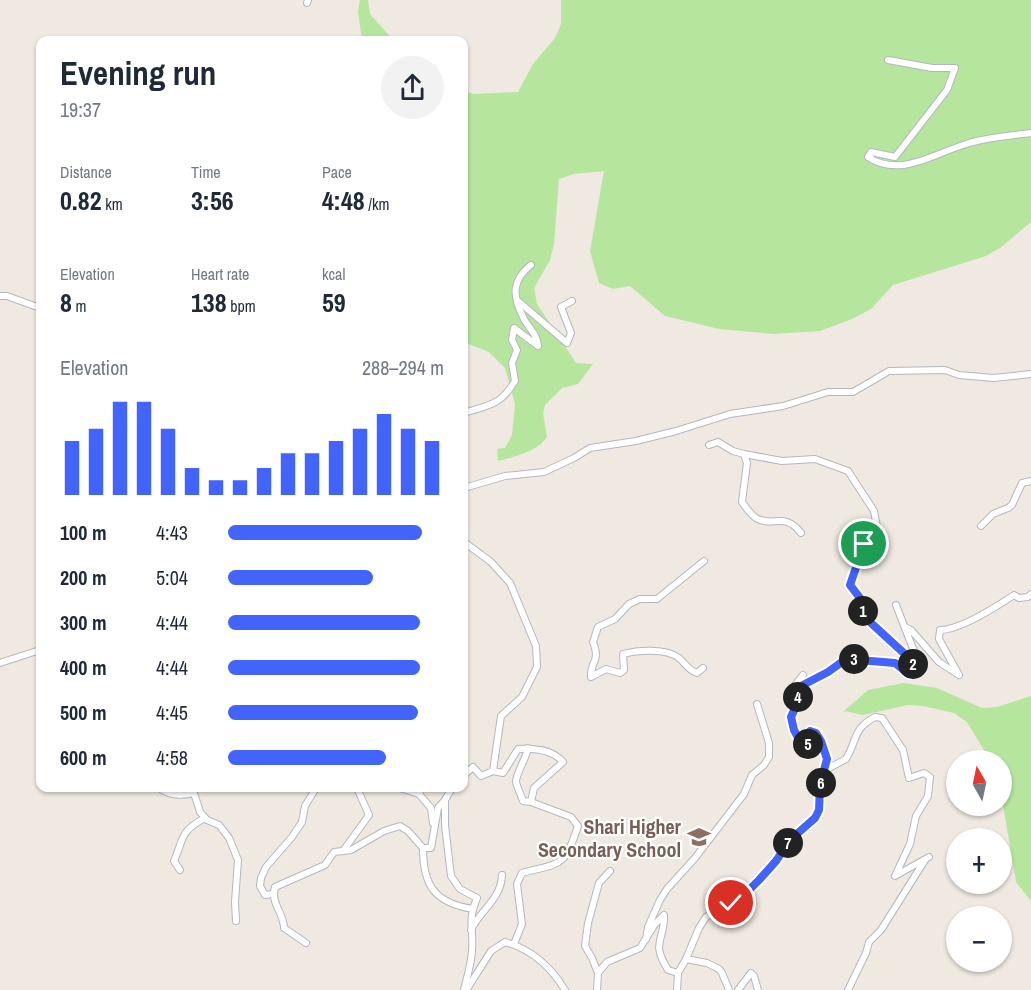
<!DOCTYPE html>
<html lang="en">
<head>
<meta charset="utf-8">
<style>
	:root { --surface:#fff; --page:#f2f2f3; --text:#1f2937; --muted:#747a83; --accent:#4264fb }
	body { margin:0; font-family:"Archivo Narrow",sans-serif; background:var(--page); color:var(--text); height:100vh; display:flex; flex-direction:column; font-size:22px; white-space:nowrap }
	* { box-sizing:border-box; margin:0 }
	p { font-size:20px; color:var(--muted) }
	.icon { flex:none; width:33px; height:33px; fill:none; stroke:currentColor; stroke-width:2; stroke-linecap:round; stroke-linejoin:round }
	.map { position:relative; flex:1; overflow:hidden }
	.side { position:absolute; left:36px; top:36px; width:432px; height:756px; display:flex; flex-direction:column; background:var(--surface); border-radius:12px; box-shadow:0 2px 4px #0004 }
	.side>* { flex:none }
	.needle { width:39px; rotate:351deg }
	.buttons { position:absolute; left:946px; top:750px; display:grid; gap:12px }
	.buttons a { display:grid; place-items:center; width:66px; height:66px; border-radius:50%; background:var(--surface); box-shadow:0 2px 4px #0004; font-size:30px }
	.pin { position:absolute; display:grid; place-items:center; width:51px; height:51px; color:#fff; margin:-26px; border:3px solid #fff; border-radius:50%; box-shadow:0 2px 6px #0007 }
	.km { position:absolute; width:30px; height:30px; margin:-15px; border-radius:50%; background:#222; color:#fff; font-size:16px; line-height:30px; text-align:center }
	.round { display:grid; place-items:center; flex:none; width:63px; height:63px; border-radius:32px; background:var(--page) }
	.summary { display:flex; align-items:center; justify-content:space-between; height:102px; padding:0 24px }
	h1 { font-size:33px; font-weight:700; line-height:45px }
	.metrics { display:grid; grid-template-columns:repeat(3,1fr); gap:9px; height:102px; padding:6px 24px }
	.metrics div { display:grid; align-content:center }
	.metrics b { font-size:26px; font-weight:700 }
	.metrics small { font-size:16px; font-weight:400 }
	.metrics p { font-size:16px }
	.chart { height:168px; padding:12px 24px }
	.chart p { display:flex; justify-content:space-between }
	.chart svg { width:100%; height:108px; margin-top:6px; stroke:var(--accent); stroke-width:6 }
	ul { padding:0 24px; list-style:none; font-size:20px }
	li { display:grid; grid-template-columns:96px 72px 1fr; align-items:center; height:45px }
	li i { height:15px; border-radius:8px; background:var(--accent) }
	.map>svg:first-child { display:block }
	.green { fill:#b6e59e }
	.lines { fill:none; stroke-linecap:round; stroke-linejoin:round }
	.minor-casing { stroke:#b4b7c1; stroke-width:8 }
	.minor { stroke:#fff; stroke-width:6 }
	.route-casing { stroke:#fff; stroke-width:12 }
	.route { stroke:#4264fb; stroke-width:8 }
	.labels { text-anchor:middle; dominant-baseline:central; stroke-width:4.5; stroke-linejoin:round; paint-order:stroke }
	.education-label { font-size:20px; font-weight:bold; fill:#785e54; stroke:#fff; text-anchor:end }
</style>
</head>
<body>
<div class="map">
<svg width="1031" height="990" viewBox="0 0 1031 990">
	<rect width="100%" height="100%" fill="#efe9e1"/>
	<g class="green">
		<polygon points="360,0 368,0 370,14 393,40 362,40 358,11"/>
		<path d="M561,0H1031V222L1000,248L986,256L893,285L871,309L852,319L820,331L774,334L719,329L665,316L630,286L613,289L599,283L590,251L604,171L574,174L559,179L554,244L550,260L534,288L537,304L576,363L593,364L578,384L562,388L545,405L543,413L547,437C538,451 514,457 498,461L497,449L505,448L512,435L515,404L505,368L489,352L466,343L464,310V91L473,94L518,92L533,64L555,38L561,24Z"/>
		<polygon points="903,683 937,688 982,708 997,707 1031,696 1031,901 1016,882 1002,799 1002,760 990,760 967,722 954,713 923,706 908,705 863,715 844,711 868,690"/>
	</g>
	<g class="lines">
		<g class="minor-casing">
			<g id="minor">
				<polyline points="307,3 308,0"/>
				<path d="M888,60L932,68H955L947,90L895,157L871,152L868,157C900,178 933,154 966,144C987,137 1009,136 1031,133"/>
				<polyline points="0,296 7,296 40,308"/>
				<polyline points="518,301 567,343 571,333 561,307 572,301"/>
				<path d="M464,413C490,404 499,407 515,381L512,363L517,350L512,340L514,328L538,346C537,333 528,328 523,317C512,295 512,280 531,265"/>
				<polyline points="709,445 718,442 733,451 744,454 782,461 815,459 848,471 874,511 877,527 864,544 850,585 859,598 864,613 871,623 907,656 916,669"/>
				<path d="M744,454L747,463L742,502C746,508 750,514 756,518C773,528 784,511 801,533"/>
				<polyline points="464,488 505,476 544,472 574,458 590,448 636,441 676,431 730,414 783,406 828,392 853,392 889,371 945,370 959,375 994,378 1031,374"/>
				<polyline points="981,526 993,514 1008,508 1012,505 1022,483 1031,481"/>
				<polyline points="464,542 491,562 510,583 536,646 537,667 522,697 501,716 493,771 481,776 473,767 464,775"/>
				<path d="M905,627L911,630L939,662L959,675L939,639L940,630C960,630 996,607 1014,595L1019,598L1028,597L1031,594"/>
				<polyline points="0,663 40,650"/>
				<path d="M703,668L697,673C688,670 686,664 679,658C666,648 638,650 623,654L624,670L620,673L606,669L591,677C590,660 601,663 593,642L598,627L615,619L629,604L640,599H657L704,561"/>
				<path d="M803,675L795,685C800,697 796,705 791,717L794,730L807,754C809,746 806,739 810,731C827,738 827,758 824,774"/>
				<polyline points="798,692 803,685 828,672 846,659 895,663 909,674 916,669 917,659 896,605"/>
				<path d="M528,748C526,759 516,773 516,782C517,787 521,795 523,801L531,802"/>
				<path d="M493,771L503,773L518,749C534,748 552,749 563,762L534,788L531,802L571,817L578,826C564,868 563,862 522,873L517,884L522,924L514,944"/>
				<path d="M159,788C169,796 181,796 194,793L200,812L207,820L219,825L229,838L238,860L235,902L236,921"/>
				<polyline points="400,788 419,794"/>
				<polyline points="421,788 419,794 431,808 433,823"/>
				<path d="M452,788L445,800V825L451,876L460,889L477,898C467,922 474,928 472,951C471,965 467,977 464,990"/>
				<path d="M423,848C423,886 435,903 473,909"/>
				<polyline points="343,851 369,815 357,788"/>
				<path d="M180,870L174,861C184,838 180,831 205,818"/>
				<polyline points="272,894 265,895 260,886 261,878 266,867 292,837 302,822 305,806 316,788"/>
				<path d="M471,930C480,910 501,900 502,875"/>
				<polyline points="646,939 648,927 660,900 667,889 695,858 744,794 752,775 764,765 769,757 769,743 757,704"/>
				<path d="M306,943L284,928C284,913 270,903 275,887L325,865L334,852L351,850L384,831L400,826L408,831L423,848H431L438,808L445,800"/>
				<path d="M686,959L699,928L706,917L746,893L776,861L790,840L815,818L819,810L820,785L824,774L829,768L846,759C857,741 853,728 875,717L882,718L903,750L909,778L924,773L930,777L928,796L916,816L910,844L895,876L929,857"/>
				<polyline points="598,973 592,958 585,946 588,923 599,883 610,871"/>
				<polyline points="678,973 686,959 707,963 719,969 722,973 729,990"/>
				<path d="M467,989L491,951L505,942C531,949 551,967 565,990"/>
				<path d="M597,990L598,973L607,962L640,948L655,924L664,915C665,941 650,941 668,970L678,973L677,990"/>
				<polyline points="738,990 751,973 754,976 758,990"/>
				<polyline points="848,990 866,953 869,942 881,930 925,860"/>
			</g>
		</g>
		<use href="#minor" class="minor"/>
	</g>
	<g class="lines">
		<g class="route-casing">
			<path id="route" d="M731,903L746,893L759,880L776,861L790,840L815,818L819,810L820,785L827,759L821,741L816,733L810,731C806,738 809,746 807,754L794,730L791,717L797,704L798,692L803,685L828,672L846,659L895,663L909,674L916,669L907,656L871,623L864,613L860,598L850,585L864,544"/>
		</g>
		<use href="#route" class="route"/>
	</g>
	<defs>
		<g id="school-bare" transform="scale(1.8)"><path d="M0-5L7-2L0 1L-7-2ZM-4 1L0 2.5L4 1V4Q0 6-4 4Z" fill="#8d6e63" stroke="#fff" stroke-width="2.5" paint-order="stroke"/></g>
	</defs>
	<g fill-rule="evenodd">
		<use href="#school-bare" x="699" y="837"/>
	</g>
	<g class="labels">
		<g class="education-label">
			<text x="681" y="826">Shari Higher<tspan x="681" dy="23">Secondary School</tspan></text>
		</g>
	</g>
</svg>
<div class="buttons">
<a><svg class="needle" viewBox="-14 -14 28 28"><path d="M0-13l5 13h-10z" fill="#e53935"/><path d="M0 13l5-13h-10z" fill="#747a83"/></svg></a>
<a>+</a>
<a>−</a>
</div>
<div class="pin" style="left:864px;top:544px;background:#1e9e55"><svg class="icon" aria-label="arrive" viewBox="0 0 24 24"><path d="M6 21V4h12l-3 4 3 4H6"/></svg></div>
<div class="pin" style="left:731px;top:903px;background:#d93025"><svg class="icon" aria-label="check" viewBox="0 0 24 24"><path d="M5 12l5 5 9-10"/></svg></div>
<b class="km" style="left:863px;top:611px">1</b>
<b class="km" style="left:913px;top:664px">2</b>
<b class="km" style="left:854px;top:659px">3</b>
<b class="km" style="left:798px;top:697px">4</b>
<b class="km" style="left:808px;top:744px">5</b>
<b class="km" style="left:821px;top:783px">6</b>
<b class="km" style="left:788px;top:843px">7</b>
<section class="side">
<div class="summary"><div><h1>Evening run</h1><p>19:37</p></div><a class="round"><svg class="icon" aria-label="share" viewBox="0 0 24 24"><path d="M12 15V3M7 8l5-5 5 5M5 13v7h14v-7"/></svg></a></div>
<div class="metrics">
<div><p>Distance</p><b>0.82<small> km</small></b></div>
<div><p>Time</p><b>3:56</b></div>
<div><p>Pace</p><b>4:48<small> /km</small></b></div>
</div>
<div class="metrics">
<div><p>Elevation</p><b>8<small> m</small></b></div>
<div><p>Heart rate</p><b>138<small> bpm</small></b></div>
<div><p>kcal</p><b>59</b></div>
</div>
<div class="chart"><p><span>Elevation</span>288–294 m</p>
<svg viewBox="0 0 160 44" preserveAspectRatio="none"><path d="M5 44V22M15 44V17M25 44V6M35 44V6M45 44V17M55 44V33M65 44V38M75 44V38M85 44V33M95 44V27M105 44V27M115 44V22M125 44V17M135 44V11M145 44V17M155 44V22"/></svg>
</div>
<ul>
<li><b>100 m</b>4:43<i style="width:90%"></i></li>
<li><b>200 m</b>5:04<i style="width:67%"></i></li>
<li><b>300 m</b>4:44<i style="width:89%"></i></li>
<li><b>400 m</b>4:44<i style="width:89%"></i></li>
<li><b>500 m</b>4:45<i style="width:88%"></i></li>
<li><b>600 m</b>4:58<i style="width:73%"></i></li>
</ul>
</section>
</div>
</body>
</html>
